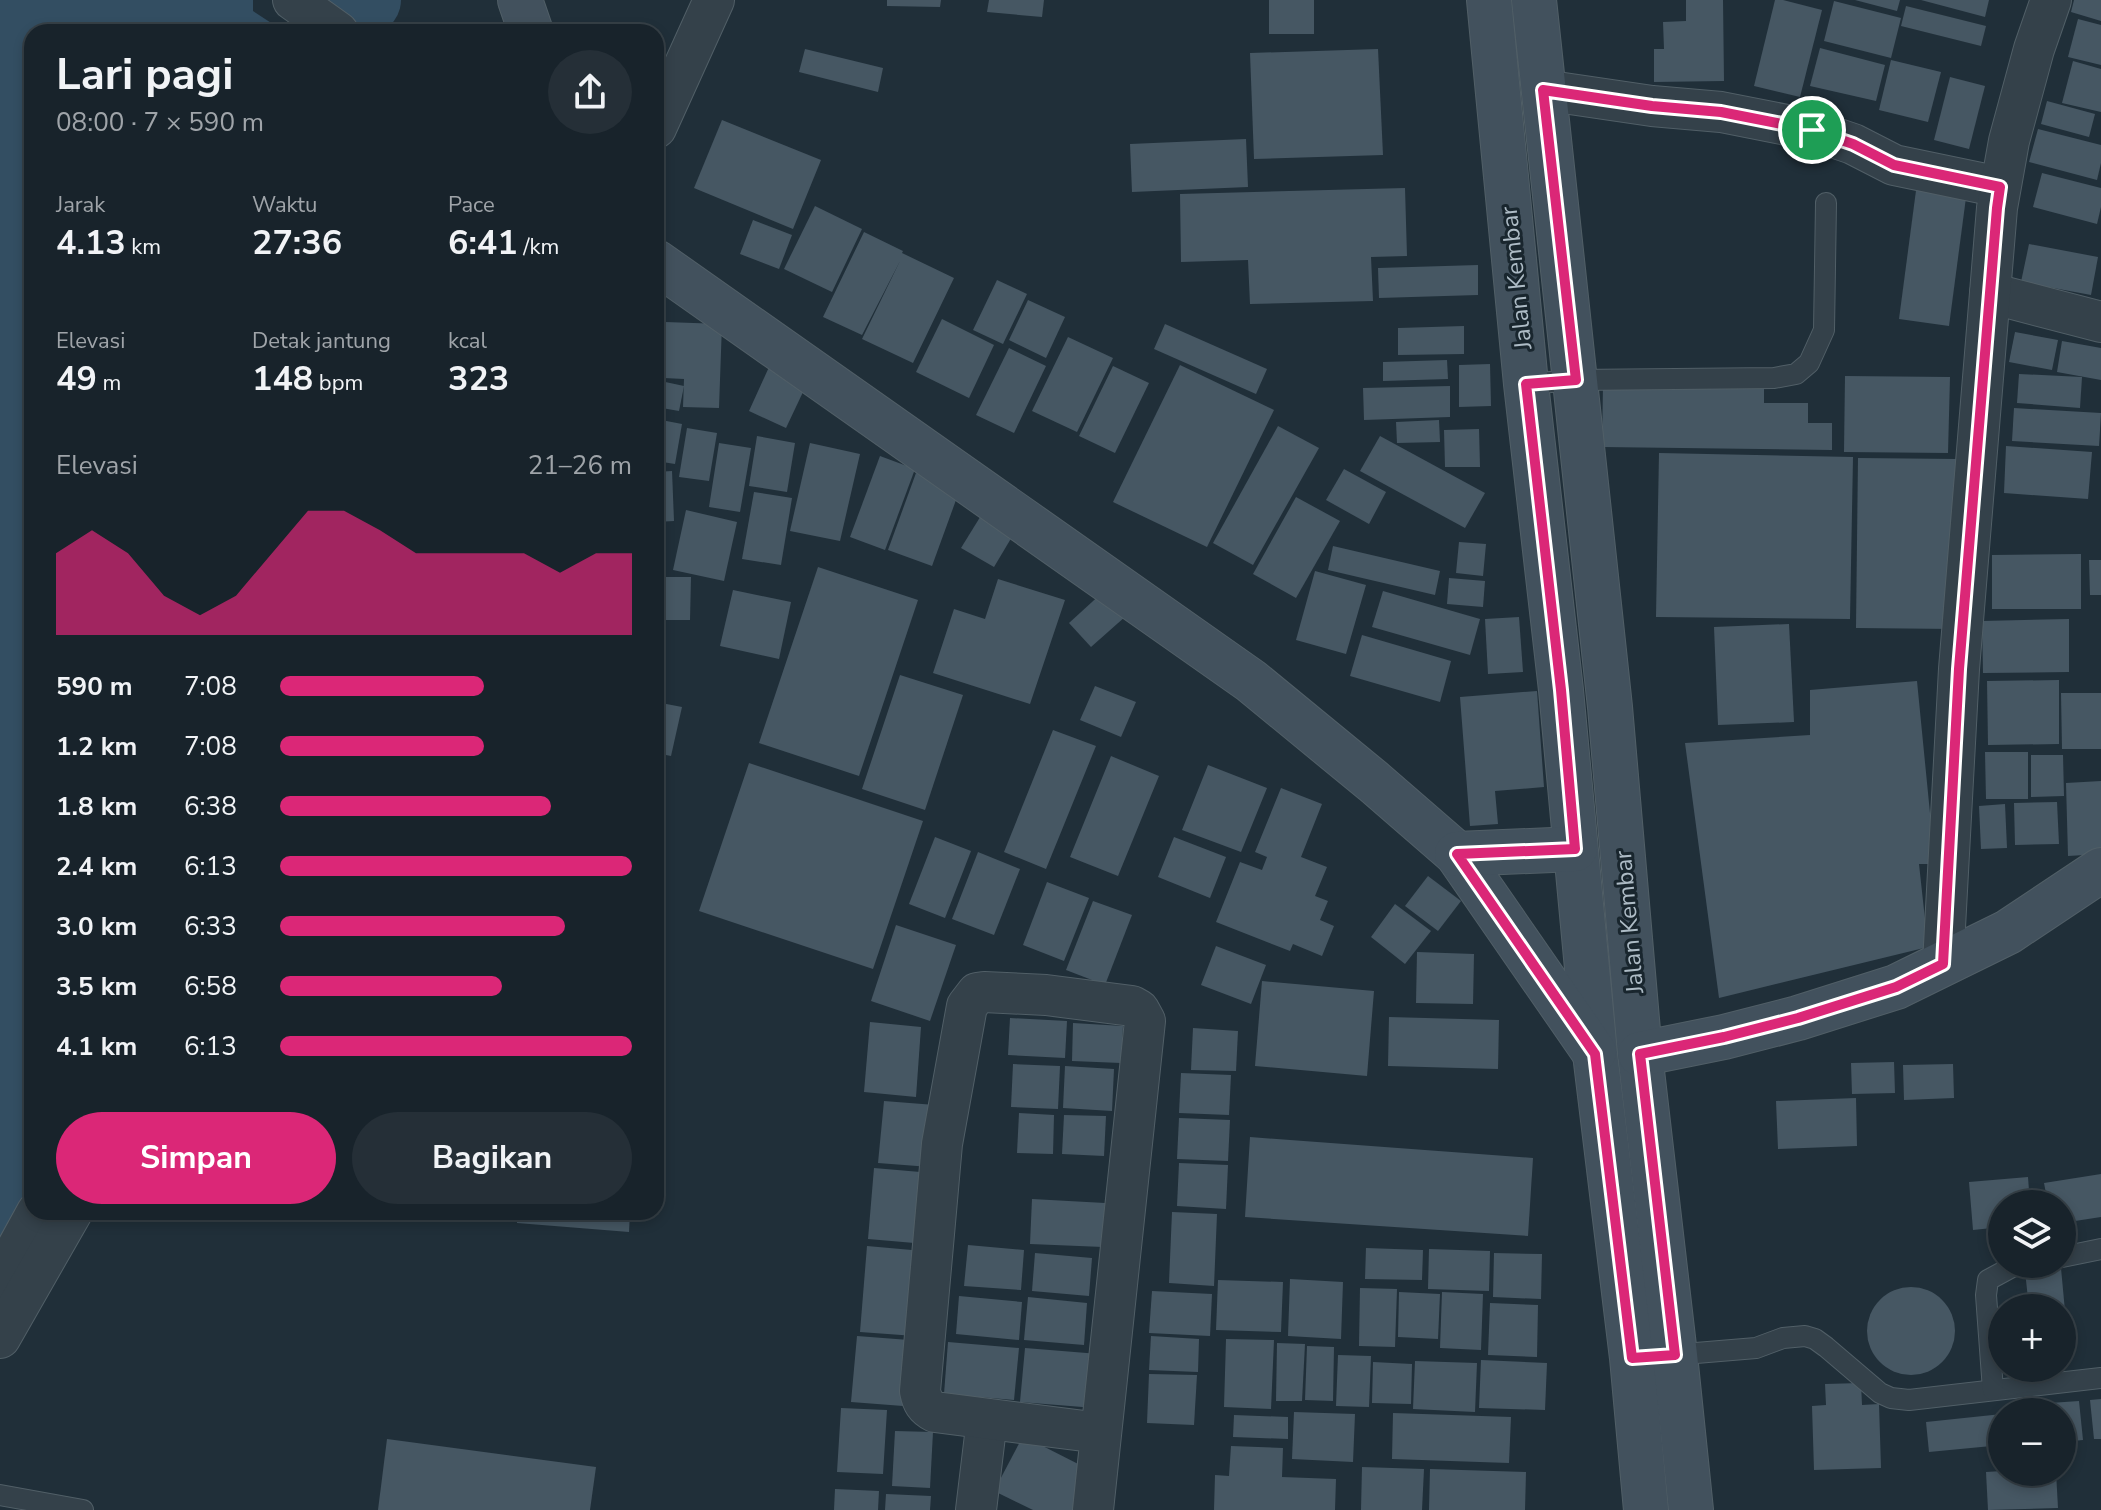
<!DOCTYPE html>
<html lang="id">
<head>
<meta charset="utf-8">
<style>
	:root { --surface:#18232b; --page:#252f37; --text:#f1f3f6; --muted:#9fa4a9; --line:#364047; --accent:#db2777 }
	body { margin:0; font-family:"Nunito Sans",sans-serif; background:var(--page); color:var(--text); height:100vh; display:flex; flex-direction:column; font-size:30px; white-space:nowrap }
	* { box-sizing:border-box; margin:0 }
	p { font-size:26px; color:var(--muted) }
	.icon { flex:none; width:44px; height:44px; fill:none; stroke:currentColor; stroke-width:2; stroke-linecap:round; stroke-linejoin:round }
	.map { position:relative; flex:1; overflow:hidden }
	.panel { position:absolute; left:24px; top:24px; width:640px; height:1196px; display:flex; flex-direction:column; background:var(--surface); border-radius:24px; box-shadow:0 4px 12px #0003,0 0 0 2px var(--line) }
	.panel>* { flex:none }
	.controls { position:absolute; left:1988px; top:1190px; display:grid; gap:16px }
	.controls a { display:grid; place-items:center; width:88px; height:88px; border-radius:50%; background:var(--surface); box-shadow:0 4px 12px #0003,0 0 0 2px var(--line); font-size:40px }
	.pin { position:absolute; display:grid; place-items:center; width:68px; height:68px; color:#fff; margin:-34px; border:4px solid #fff; border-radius:50%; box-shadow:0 2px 8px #0007 }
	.round { display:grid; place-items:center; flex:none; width:84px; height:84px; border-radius:42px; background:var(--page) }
	.overview { display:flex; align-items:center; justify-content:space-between; height:136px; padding:0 32px }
	h1 { font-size:44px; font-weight:700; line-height:60px }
	.metrics { display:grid; grid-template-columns:repeat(3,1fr); gap:12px; height:136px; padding:8px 32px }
	.metrics div { display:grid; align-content:center }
	.metrics b { font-size:34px; font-weight:700 }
	.metrics small { font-size:22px; font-weight:400 }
	.metrics p { font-size:22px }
	.chart { height:224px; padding:16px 32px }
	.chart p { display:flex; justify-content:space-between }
	.chart svg { width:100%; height:144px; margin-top:8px; fill:var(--accent); opacity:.7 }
	.button { display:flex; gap:16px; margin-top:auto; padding:16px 32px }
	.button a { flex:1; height:92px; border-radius:48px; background:var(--accent); color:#fff; font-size:32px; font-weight:700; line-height:92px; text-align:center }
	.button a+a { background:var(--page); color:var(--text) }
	ul { padding:0 32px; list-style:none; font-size:26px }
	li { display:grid; grid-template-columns:128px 96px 1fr; align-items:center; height:60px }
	li i { height:20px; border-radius:10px; background:var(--accent) }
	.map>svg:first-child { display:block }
	.water { fill:#334e62 }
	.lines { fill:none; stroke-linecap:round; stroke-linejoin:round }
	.river { stroke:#334e62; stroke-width:68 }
	.building { fill:#465763 }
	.lane-casing { stroke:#515f67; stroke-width:22 }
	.street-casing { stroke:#515f67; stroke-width:42 }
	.secondary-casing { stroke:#515f67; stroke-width:46 }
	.lane { stroke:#34414a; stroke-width:20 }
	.street { stroke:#34414a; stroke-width:40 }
	.secondary { stroke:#42515d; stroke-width:44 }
	.route-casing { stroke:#fff; stroke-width:16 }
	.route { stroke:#db2777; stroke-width:10 }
	.labels { text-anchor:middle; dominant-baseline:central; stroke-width:6; stroke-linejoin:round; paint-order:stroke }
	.street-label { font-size:24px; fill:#aebcc6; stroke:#19262e }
</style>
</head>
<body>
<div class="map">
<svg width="2101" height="1510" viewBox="0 0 2101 1510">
	<rect width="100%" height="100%" fill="#202f39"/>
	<polygon class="water" points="0,0 253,0 253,11 285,32 32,32 32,1183 0,1240"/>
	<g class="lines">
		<polyline class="river" points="343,32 367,0"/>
	</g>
	<g class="building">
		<polygon points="887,0 941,0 940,7 887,6"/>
		<polygon points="989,0 1044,0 1042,17 987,12"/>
		<rect x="1269" y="0" width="45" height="34"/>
		<polygon points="1686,0 1723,0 1724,81 1654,82 1654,49 1664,49 1663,22 1686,21"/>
		<polygon points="1775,0 1783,0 1822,10 1800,97 1754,86"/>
		<polygon points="1855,0 1900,0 1897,11"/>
		<polygon points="1921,0 1989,0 1985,17"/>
		<polygon points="2074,0 2101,0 2101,21 2071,12"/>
		<polygon points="1834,1 1901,18 1891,58 1824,41"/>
		<polygon points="1906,6 1986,26 1981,46 1901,26"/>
		<polygon points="2078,19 2101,25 2101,65 2068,57"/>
		<polygon points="1820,48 1885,65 1876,101 1810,86"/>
		<polygon points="805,49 883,68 878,92 799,72"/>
		<polygon points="1378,49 1383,155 1254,159 1250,53"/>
		<polygon points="1891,60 1941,72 1928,122 1879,110"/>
		<polygon points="2073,61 2101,69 2101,112 2062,103"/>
		<polygon points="1950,77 1985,86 1969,149 1934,140"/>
		<polygon points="2047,101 2095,114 2089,137 2041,124"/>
		<polygon points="722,120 821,160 793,229 694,188"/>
		<polygon points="2038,129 2101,145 2101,163 2097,180 2029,162"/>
		<polygon points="1246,139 1248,187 1132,192 1130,144"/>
		<polygon points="2042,173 2101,188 2101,207 2097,224 2033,207"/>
		<polygon points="1917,183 1967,190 1949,326 1899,319"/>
		<polygon points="1405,188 1407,256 1371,257 1373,301 1250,304 1248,260 1181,262 1180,194"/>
		<polygon points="815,206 862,229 832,292 784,269"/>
		<polygon points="753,220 792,235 779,269 740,254"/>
		<polygon points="864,232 903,251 902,253 954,278 913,363 862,339 900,261 862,335 823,317"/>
		<polygon points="2029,244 2098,257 2091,295 2021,282"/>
		<polygon points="1478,265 1478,295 1379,298 1378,268"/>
		<polygon points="997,280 1027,294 1003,344 973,330"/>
		<polygon points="1028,300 1065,317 1046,358 1009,340"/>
		<polygon points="942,319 994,345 969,398 916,372"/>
		<polygon points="665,322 722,324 719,408 683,407 684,379 664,378"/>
		<polygon points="1165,324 1267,369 1256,394 1154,349"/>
		<polygon points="1464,326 1464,354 1398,355 1398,328"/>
		<polygon points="2015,332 2058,340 2052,370 2009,362"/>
		<polygon points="1068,337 1113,358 1077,432 1032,411"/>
		<polygon points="2062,341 2101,348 2101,380 2057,372"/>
		<polygon points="1009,348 1046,366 1014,433 976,415"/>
		<polygon points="774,356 812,373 786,428 749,411"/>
		<polygon points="1447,360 1448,379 1383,381 1383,362"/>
		<polygon points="1490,364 1491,406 1459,407 1459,365"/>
		<polygon points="1180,365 1274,410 1207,547 1113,502"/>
		<polygon points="1113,366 1149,383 1115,453 1079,436"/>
		<polygon points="2019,374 2082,377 2080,408 2017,403"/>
		<polygon points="1845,376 1950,377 1948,453 1844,452"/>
		<polygon points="656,380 684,386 679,411 656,407"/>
		<polygon points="1603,384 1764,386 1764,403 1808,403 1808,423 1832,423 1832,450 1602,447"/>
		<polygon points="1450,386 1450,417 1364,420 1363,388"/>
		<polygon points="2014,408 2101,413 2099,446 2012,441"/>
		<polygon points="656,419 682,424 675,464 656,461"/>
		<polygon points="1439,420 1440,442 1397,443 1396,422"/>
		<polygon points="1278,426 1319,448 1253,565 1213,543"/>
		<polygon points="687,428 717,433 709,481 679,477"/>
		<polygon points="1479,429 1480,467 1445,467 1444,430"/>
		<polygon points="757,436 795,443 787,492 749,486"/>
		<polygon points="1380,436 1485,493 1465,528 1360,471"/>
		<polygon points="719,443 751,448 740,512 709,507"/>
		<polygon points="810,443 860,454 840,541 790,531"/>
		<polygon points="2006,446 2092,452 2088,499 2004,493"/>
		<polygon points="1659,453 1853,457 1850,619 1656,617"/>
		<polygon points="880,456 915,469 885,550 850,537"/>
		<polygon points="1858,458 1957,459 1955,629 1856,628"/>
		<polygon points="1344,469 1386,492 1369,524 1326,500"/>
		<polygon points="672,471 674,521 656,522 656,472"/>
		<polygon points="916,473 960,489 932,566 888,550"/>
		<polygon points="754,492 792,498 781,565 742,559"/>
		<polygon points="1296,497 1340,521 1296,598 1253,574"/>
		<polygon points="990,501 1022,520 994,567 961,548"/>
		<polygon points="686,510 737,522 724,581 673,570"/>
		<polygon points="1459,542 1486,544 1483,576 1456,573"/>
		<polygon points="1333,546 1440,571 1435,595 1328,570"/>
		<polygon points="2081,554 2081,609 1992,609 1992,555"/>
		<polygon points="2089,560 2101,560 2101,595 2090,595"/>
		<polygon points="818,567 918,600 859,776 759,743"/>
		<polygon points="1315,571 1366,585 1346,654 1296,640"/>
		<polygon points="656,577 691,577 690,620 656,620"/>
		<polygon points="1449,578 1485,581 1483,607 1447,604"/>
		<polygon points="998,579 1065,600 1030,704 933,673 954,609 985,619"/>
		<polygon points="733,590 791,602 779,659 720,646"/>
		<polygon points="1104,591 1126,616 1091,647 1069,623"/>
		<polygon points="1383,591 1480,619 1470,655 1372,627"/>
		<polygon points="1519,617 1523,672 1488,674 1485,619"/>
		<polygon points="2069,619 2069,672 1983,673 1982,621"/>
		<polygon points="1789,624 1794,722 1718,725 1714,627"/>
		<polygon points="1362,635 1451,661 1440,702 1350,676"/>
		<polygon points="900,675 963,695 925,810 862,789"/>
		<polygon points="2059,680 2059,744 1988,745 1987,681"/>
		<polygon points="1917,681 1935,864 1919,864 1928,947 1719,998 1685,743 1810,735 1810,690"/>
		<polygon points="1095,686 1136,702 1121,737 1080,720"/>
		<polygon points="1537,691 1544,787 1495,791 1498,824 1470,826 1460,697"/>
		<polygon points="2061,693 2101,693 2101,749 2062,749"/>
		<polygon points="656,702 682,707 671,756 656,753"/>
		<polygon points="1053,730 1096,746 1046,869 1004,852"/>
		<polygon points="1985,752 2028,752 2028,799 1986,799"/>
		<polygon points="2031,755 2063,755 2064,796 2031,797"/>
		<polygon points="1111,756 1159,776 1118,876 1070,857"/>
		<polygon points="749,763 923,821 873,969 699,911"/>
		<polygon points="1208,765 1267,788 1241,852 1182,830"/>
		<polygon points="2101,781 2101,854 2068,856 2066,783"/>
		<polygon points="1281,788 1322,804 1301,857 1327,867 1315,896 1328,901 1320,920 1334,926 1322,956 1293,944 1290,951 1216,922 1240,862 1262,870 1267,857 1255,852"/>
		<polygon points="2057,802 2059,844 2015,845 2014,803"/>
		<polygon points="2005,804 2007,848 1981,849 1979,806"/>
		<polygon points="935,837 971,851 945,918 909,904"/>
		<polygon points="1174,837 1226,857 1210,898 1158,877"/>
		<polygon points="978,852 1020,869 994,935 952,919"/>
		<polygon points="1428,876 1461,901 1438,931 1405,906"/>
		<polygon points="1047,882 1089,898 1064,961 1023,945"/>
		<polygon points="1093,901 1132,915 1105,985 1066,970"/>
		<polygon points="1395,904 1431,931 1405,964 1371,937"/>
		<polygon points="896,925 956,945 930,1021 871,1001"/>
		<polygon points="1216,946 1266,965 1251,1004 1201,985"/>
		<polygon points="1417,952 1474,954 1473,1004 1416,1003"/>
		<polygon points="1262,981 1374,991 1367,1076 1255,1066"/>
		<polygon points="1389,1017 1499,1020 1498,1069 1388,1066"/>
		<polygon points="1010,1018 1067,1021 1065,1058 1008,1055"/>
		<polygon points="870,1022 921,1027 916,1097 864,1092"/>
		<polygon points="1073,1023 1123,1026 1121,1063 1072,1061"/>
		<polygon points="1193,1028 1238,1031 1236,1071 1191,1070"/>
		<polygon points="1894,1062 1895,1093 1852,1094 1851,1063"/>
		<polygon points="1013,1064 1060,1066 1058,1109 1011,1107"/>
		<polygon points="1953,1064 1954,1098 1904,1100 1903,1065"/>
		<polygon points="1065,1066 1114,1069 1112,1111 1063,1108"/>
		<polygon points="1181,1073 1231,1075 1229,1115 1179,1113"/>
		<polygon points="1856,1098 1857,1146 1778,1149 1776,1101"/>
		<polygon points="884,1101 935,1105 930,1167 878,1163"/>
		<polygon points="1019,1113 1054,1115 1053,1154 1017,1153"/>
		<polygon points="1064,1115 1106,1116 1104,1156 1062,1154"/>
		<polygon points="1179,1118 1230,1120 1228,1161 1177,1159"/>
		<polygon points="1250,1137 1533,1158 1528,1236 1245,1217"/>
		<polygon points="1179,1163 1228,1165 1226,1209 1177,1206"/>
		<polygon points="874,1168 932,1173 926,1244 868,1239"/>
		<polygon points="2101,1174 2101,1217 2062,1223 2062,1204 2048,1204 2044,1183"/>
		<polygon points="2028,1177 2030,1204 2002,1204 2002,1227 1973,1230 1969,1182"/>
		<polygon points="1032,1199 1105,1203 1103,1247 1030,1244"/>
		<polygon points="517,1212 630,1212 629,1232 517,1223"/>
		<polygon points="1172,1212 1217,1214 1214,1286 1169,1283"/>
		<polygon points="968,1245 1024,1250 1021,1290 964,1286"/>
		<polygon points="867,1246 923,1251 915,1336 860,1332"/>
		<polygon points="1366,1248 1423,1250 1422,1280 1365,1279"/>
		<polygon points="1429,1249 1490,1251 1489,1291 1428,1289"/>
		<polygon points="1035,1253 1092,1258 1089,1296 1032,1291"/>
		<polygon points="1494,1253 1542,1254 1541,1299 1493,1297"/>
		<polygon points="2061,1268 2069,1354 2062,1355 2062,1308 2029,1308 2025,1271"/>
		<polygon points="1290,1279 1343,1282 1341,1339 1288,1336"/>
		<polygon points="1218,1280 1283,1282 1281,1332 1216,1330"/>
		<circle cx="1911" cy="1331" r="44"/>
		<polygon points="1360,1288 1397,1289 1395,1347 1359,1346"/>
		<polygon points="1152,1291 1212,1294 1210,1336 1149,1333"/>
		<polygon points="1399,1292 1440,1294 1438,1339 1398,1337"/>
		<polygon points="1442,1292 1483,1294 1481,1350 1440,1348"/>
		<polygon points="959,1296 1022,1302 1019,1340 956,1334"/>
		<polygon points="1028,1297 1087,1303 1084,1345 1024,1340"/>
		<polygon points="1490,1303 1538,1305 1537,1357 1488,1355"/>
		<polygon points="857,1336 909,1340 903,1406 851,1402"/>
		<polygon points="1151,1336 1199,1339 1198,1372 1149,1370"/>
		<polygon points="1226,1339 1274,1340 1271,1409 1224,1407"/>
		<polygon points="948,1342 1019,1348 1014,1400 944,1394"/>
		<polygon points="1277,1343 1305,1344 1302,1401 1276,1401"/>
		<polygon points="1307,1346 1334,1347 1333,1401 1305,1400"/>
		<polygon points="1025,1348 1099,1354 1095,1408 1020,1402"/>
		<polygon points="1338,1355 1371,1356 1369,1407 1336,1406"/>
		<polygon points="1481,1360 1547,1363 1545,1410 1479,1408"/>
		<polygon points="1415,1361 1477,1363 1475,1412 1413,1409"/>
		<polygon points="1373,1362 1412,1364 1411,1404 1372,1403"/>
		<polygon points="1149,1374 1197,1375 1194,1425 1147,1423"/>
		<polygon points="1861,1383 1862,1405 1879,1404 1881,1468 1814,1470 1812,1406 1826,1405 1825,1384"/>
		<polygon points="2101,1399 2101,1439 2094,1439 2090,1400"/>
		<polygon points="2079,1401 2083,1440 2062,1442 2062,1412 2051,1412 2050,1403"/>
		<polygon points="841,1408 887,1410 883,1474 837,1472"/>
		<polygon points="1294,1412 1355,1414 1353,1462 1292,1459"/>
		<polygon points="1393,1413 1511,1417 1509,1463 1392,1459"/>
		<polygon points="2002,1414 2002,1445 1929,1452 1926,1422"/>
		<polygon points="1234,1415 1288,1417 1288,1439 1233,1437"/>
		<polygon points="895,1431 933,1432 930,1488 892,1486"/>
		<polygon points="1023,1436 1092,1471 1072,1510 1033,1510 994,1491"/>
		<polygon points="387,1439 596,1467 590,1510 378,1510"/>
		<polygon points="1231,1446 1283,1448 1282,1477 1336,1479 1335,1510 1214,1510 1215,1475 1229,1476"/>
		<polygon points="1362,1467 1424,1469 1422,1510 1361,1510"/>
		<polygon points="1430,1469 1526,1472 1525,1510 1429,1510"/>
		<polygon points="2002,1471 2056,1472 2058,1508 1988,1510 1986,1472"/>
		<polygon points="835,1489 879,1491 878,1510 834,1510"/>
		<polygon points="886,1494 931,1496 930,1510 885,1510"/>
	</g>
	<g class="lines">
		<g class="lane-casing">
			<g id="lane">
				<polyline points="1526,384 1576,380 1774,378 1796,374 1809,363 1824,330 1826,203"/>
				<polyline points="2062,1257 2101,1249"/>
				<polyline points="1672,1355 1756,1348 1783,1338 1805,1336 1815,1339 1826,1347 1880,1393 1891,1398 1909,1400 2101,1378"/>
				<polyline points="1993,1390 1986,1295 1988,1280 2012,1267 2028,1264"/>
				<polyline points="0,1495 83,1510"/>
			</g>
		</g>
		<g class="street-casing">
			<g id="street">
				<polyline points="293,0 338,32"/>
				<polyline points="1543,90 1652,106 1721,112 1812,130 1853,144 1894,165 2000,187"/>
				<polyline points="656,128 714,0"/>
				<polyline points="1990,293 2101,322"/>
				<polyline points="1943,964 1959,669 1997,208 2009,141 2034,49 2051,0"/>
				<polyline points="0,1279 37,1212"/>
				<polyline points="0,1338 72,1212"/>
				<polyline points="976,1510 987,1419"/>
				<path d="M1093,1510L1145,1021L1139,1010L1132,1006L1046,995L984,992L977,993L967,1006L942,1144L920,1391C922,1401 925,1407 935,1412L1100,1433"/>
			</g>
		</g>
		<g class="secondary-casing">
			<g id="secondary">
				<polyline points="520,0 531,32"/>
				<polyline points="1489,0 1526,384 1561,690 1595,1054 1632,1358 1646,1510"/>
				<polyline points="1534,0 1610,707 1640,1054 1675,1355 1691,1510"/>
				<polyline points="656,262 1251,681 1374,782 1457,854 1594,1052"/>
				<polyline points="1457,854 1575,849"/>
				<polyline points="1640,1054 1724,1037 1798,1018 1896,987 2008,932 2101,870"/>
			</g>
		</g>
		<use href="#lane" class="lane"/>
		<use href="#street" class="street"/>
		<use href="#secondary" class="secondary"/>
	</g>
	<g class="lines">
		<g class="route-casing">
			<polygon id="route" points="1543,90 1652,106 1721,112 1812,130 1853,144 1894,165 2000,187 1997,208 1959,669 1943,964 1896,987 1798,1018 1724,1037 1640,1054 1675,1355 1632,1358 1595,1054 1457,854 1575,849 1561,690 1526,384 1576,380"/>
		</g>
		<use href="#route" class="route"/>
	</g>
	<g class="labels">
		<g class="street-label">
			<text transform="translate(1516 278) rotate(-96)">Jalan Kembar</text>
			<text transform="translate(1629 922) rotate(-95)">Jalan Kembar</text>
		</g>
	</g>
</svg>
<div class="controls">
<a><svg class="icon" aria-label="layers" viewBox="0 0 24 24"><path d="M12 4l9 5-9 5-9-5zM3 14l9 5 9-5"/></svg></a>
<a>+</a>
<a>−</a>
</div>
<div class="pin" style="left:1812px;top:130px;background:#1e9e55"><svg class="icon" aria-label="arrive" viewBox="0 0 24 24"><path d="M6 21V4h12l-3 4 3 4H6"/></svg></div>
<section class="panel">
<div class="overview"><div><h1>Lari pagi</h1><p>08:00 · 7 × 590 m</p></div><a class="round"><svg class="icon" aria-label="share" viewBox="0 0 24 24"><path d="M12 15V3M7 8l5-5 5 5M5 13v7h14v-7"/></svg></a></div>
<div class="metrics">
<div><p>Jarak</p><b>4.13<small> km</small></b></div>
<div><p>Waktu</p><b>27:36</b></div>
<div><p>Pace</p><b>6:41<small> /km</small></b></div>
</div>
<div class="metrics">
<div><p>Elevasi</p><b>49<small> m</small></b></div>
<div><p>Detak jantung</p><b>148<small> bpm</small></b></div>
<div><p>kcal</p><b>323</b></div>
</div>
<div class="chart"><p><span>Elevasi</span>21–26 m</p>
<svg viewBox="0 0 160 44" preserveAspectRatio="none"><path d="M0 44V19L10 12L20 19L30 32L40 38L50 32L60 19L70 6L80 6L90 12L100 19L110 19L120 19L130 19L140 25L150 19L160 19V44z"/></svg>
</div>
<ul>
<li><b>590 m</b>7:08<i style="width:58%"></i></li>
<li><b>1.2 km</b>7:08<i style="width:58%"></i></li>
<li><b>1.8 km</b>6:38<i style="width:77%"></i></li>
<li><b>2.4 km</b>6:13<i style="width:100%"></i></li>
<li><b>3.0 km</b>6:33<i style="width:81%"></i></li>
<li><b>3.5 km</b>6:58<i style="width:63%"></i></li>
<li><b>4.1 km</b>6:13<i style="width:100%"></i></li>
</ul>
<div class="button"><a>Simpan</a><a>Bagikan</a></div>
</section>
</div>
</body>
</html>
